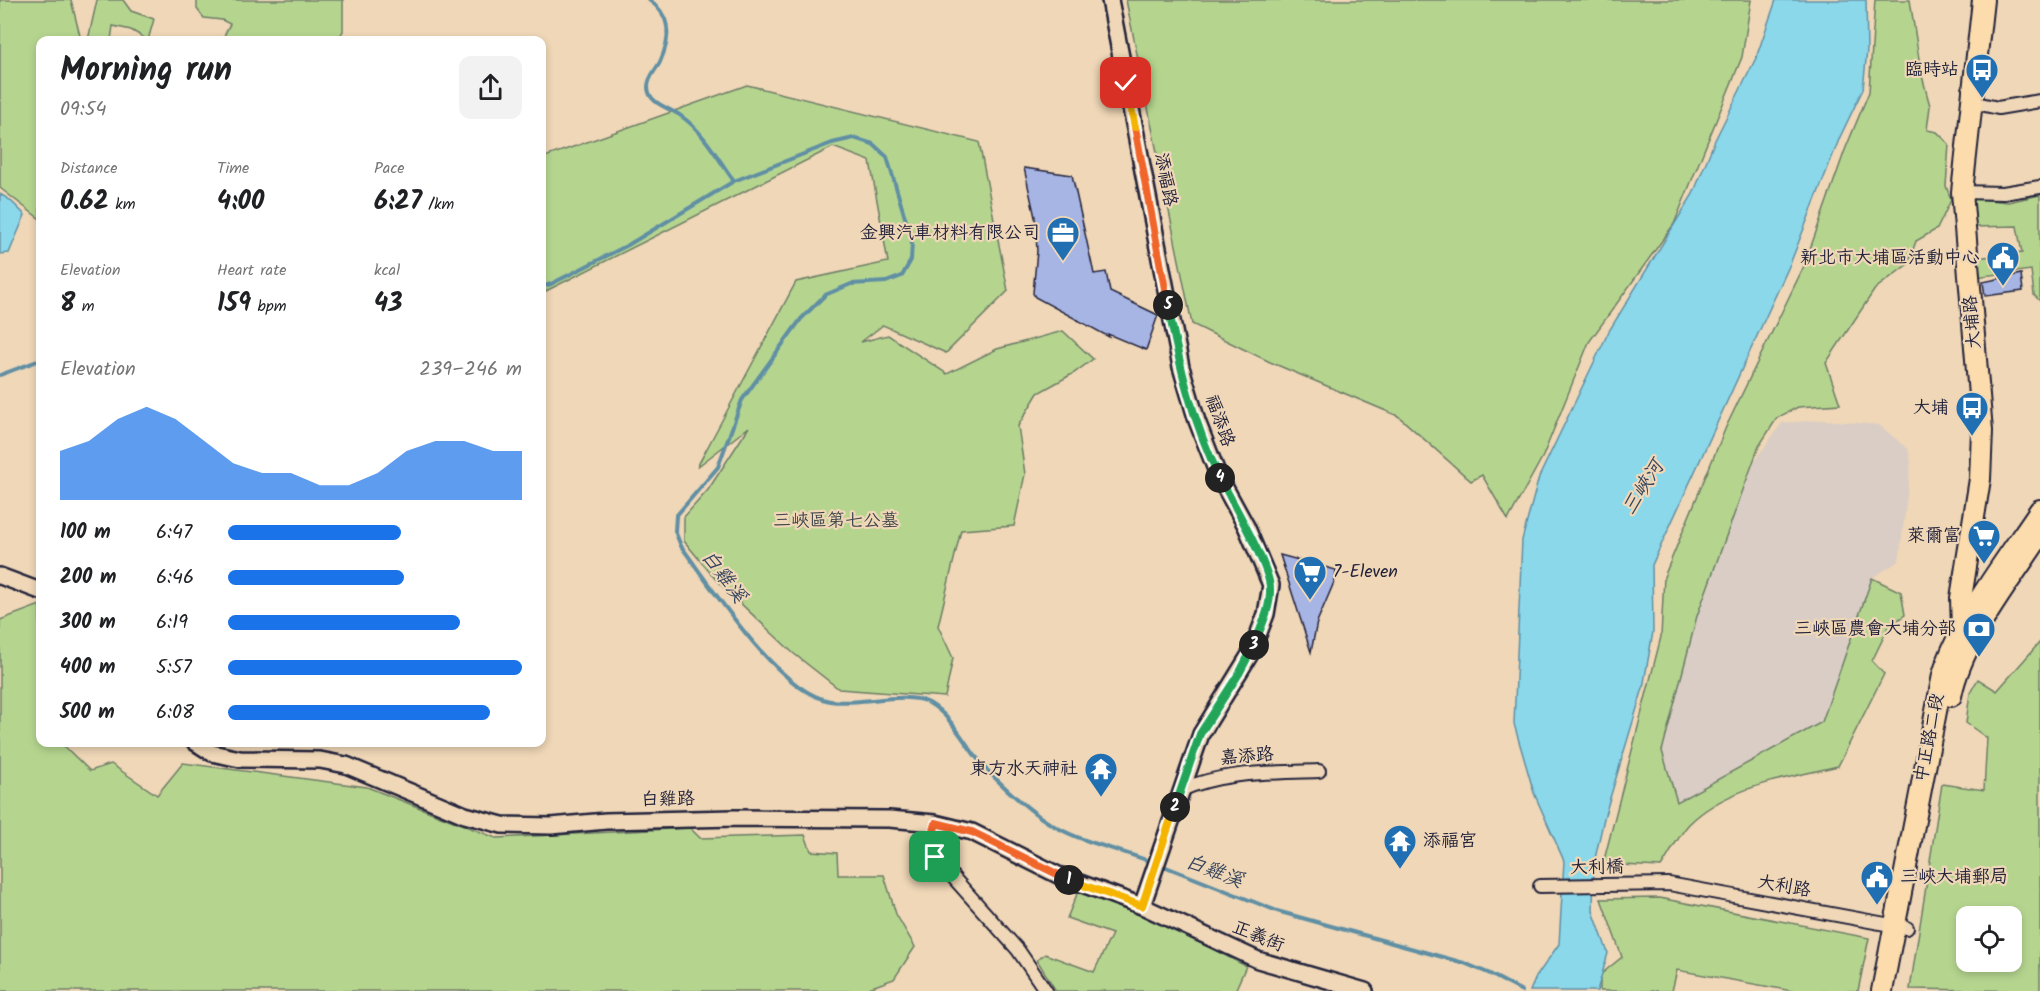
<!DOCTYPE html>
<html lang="en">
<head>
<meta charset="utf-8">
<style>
	:root { --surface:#fff; --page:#f2f2f2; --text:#202124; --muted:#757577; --accent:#1a73e8 }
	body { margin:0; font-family:Kalam,"LXGW WenKai TC",sans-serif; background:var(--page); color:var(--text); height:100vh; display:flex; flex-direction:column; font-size:22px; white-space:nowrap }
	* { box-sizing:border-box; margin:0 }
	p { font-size:20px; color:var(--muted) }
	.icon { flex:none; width:33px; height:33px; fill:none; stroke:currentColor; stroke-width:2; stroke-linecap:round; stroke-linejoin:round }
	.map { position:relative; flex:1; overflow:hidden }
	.details { position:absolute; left:36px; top:36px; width:510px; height:711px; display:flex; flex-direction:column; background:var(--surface); border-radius:12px; box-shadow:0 3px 9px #0003 }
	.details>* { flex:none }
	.fabs { position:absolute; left:1956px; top:906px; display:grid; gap:12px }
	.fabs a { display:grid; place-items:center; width:66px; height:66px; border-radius:12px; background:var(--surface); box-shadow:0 3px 9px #0003; font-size:30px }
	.pin { position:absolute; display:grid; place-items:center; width:51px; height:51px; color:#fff; margin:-26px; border-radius:12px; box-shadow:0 3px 9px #0006 }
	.km { position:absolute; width:30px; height:30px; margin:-15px; border-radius:50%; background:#222; color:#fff; font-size:16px; line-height:30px; text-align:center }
	.round { display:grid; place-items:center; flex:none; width:63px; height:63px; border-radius:12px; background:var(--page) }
	.head { display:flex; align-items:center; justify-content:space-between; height:102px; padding:0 24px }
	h1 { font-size:33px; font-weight:800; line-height:45px }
	.stats { display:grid; grid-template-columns:repeat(3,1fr); gap:9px; height:102px; padding:6px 24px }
	.stats div { display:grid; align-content:center }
	.stats b { font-size:26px; font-weight:800 }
	.stats small { font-size:16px; font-weight:400 }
	.stats p { font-size:16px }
	.chart { height:168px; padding:12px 24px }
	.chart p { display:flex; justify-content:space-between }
	.chart svg { width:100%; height:108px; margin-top:6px; fill:var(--accent); opacity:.7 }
	ul { padding:0 24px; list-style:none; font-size:20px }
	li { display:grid; grid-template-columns:96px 72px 1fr; align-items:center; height:45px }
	li i { height:15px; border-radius:8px; background:var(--accent) }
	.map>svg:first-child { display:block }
	.built { fill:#d9cdc5 }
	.green { fill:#b5d58f; stroke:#6c7c65; stroke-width:1.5; fill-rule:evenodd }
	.water { fill:#8bd8ea; stroke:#618fa4; stroke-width:1.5 }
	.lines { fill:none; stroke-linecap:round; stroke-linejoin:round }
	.stream { stroke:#618fa4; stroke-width:4 }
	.building { fill:#a7b5e5; stroke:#22223b; stroke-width:1.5 }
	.minor-casing { stroke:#22223b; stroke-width:16 }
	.tertiary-casing { stroke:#22223b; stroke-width:20 }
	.primary-casing { stroke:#22223b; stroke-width:24 }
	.minor { stroke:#efd7b7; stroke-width:12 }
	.tertiary { stroke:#efd7b7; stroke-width:15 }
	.primary { stroke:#fcdcac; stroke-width:20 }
	.split-1-casing { stroke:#fff; stroke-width:12 }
	.split-2-casing { stroke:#fff; stroke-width:12 }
	.split-3-casing { stroke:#fff; stroke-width:12 }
	.split-4-casing { stroke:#fff; stroke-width:12 }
	.split-5-casing { stroke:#fff; stroke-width:12 }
	.split-6-casing { stroke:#fff; stroke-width:12 }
	.split-7-casing { stroke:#fff; stroke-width:12 }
	.split-1 { stroke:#f0652b; stroke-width:8 }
	.split-2 { stroke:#f5b400; stroke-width:8 }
	.split-3 { stroke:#22a559; stroke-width:8 }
	.split-4 { stroke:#22a559; stroke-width:8 }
	.split-5 { stroke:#22a559; stroke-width:8 }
	.split-6 { stroke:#f0652b; stroke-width:8 }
	.split-7 { stroke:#f5b400; stroke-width:8 }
	.labels { text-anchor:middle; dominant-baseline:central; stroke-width:4.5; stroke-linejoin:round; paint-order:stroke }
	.poi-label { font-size:18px; fill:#22223b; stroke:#efd7b7; text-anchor:end }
	.street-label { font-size:18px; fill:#22223b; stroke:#efd7b7 }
	.park-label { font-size:18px; fill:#3f464c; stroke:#efd7b7 }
	.water-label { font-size:20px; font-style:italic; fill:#37465e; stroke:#efd7b7 }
</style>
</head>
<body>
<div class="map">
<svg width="2040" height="991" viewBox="0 0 2040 991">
	<rect width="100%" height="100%" fill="#efd7b7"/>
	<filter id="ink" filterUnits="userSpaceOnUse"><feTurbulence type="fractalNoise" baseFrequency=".0167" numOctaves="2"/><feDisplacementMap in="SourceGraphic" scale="12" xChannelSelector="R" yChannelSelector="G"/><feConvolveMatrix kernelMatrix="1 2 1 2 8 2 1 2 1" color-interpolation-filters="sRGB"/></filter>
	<g filter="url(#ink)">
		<polygon class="built" points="1824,420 1879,425 1908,449 1911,462 1899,561 1872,578 1822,722 1677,802 1662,751 1697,616 1721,548 1755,460 1782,423"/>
		<g class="green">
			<polygon points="0,0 71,0 81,40 40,40 40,219 0,188"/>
			<polygon points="97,0 123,0 131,11 154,19 148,40 131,30 113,26 111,40 88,40"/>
			<polygon points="197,0 343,0 343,31 338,40 222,40 230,24 222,20 204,18 197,9"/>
			<polygon points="1126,0 1751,0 1742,57 1674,224 1589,342 1543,456 1508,520 1482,475 1471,481 1398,416 1270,362 1192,324"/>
			<path d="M1875,0H1910L1921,72L1930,106L1927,130L1937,132L1949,144L1946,186L1951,200L1937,229L1916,241L1908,264L1875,289L1826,363L1840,404L1798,407L1777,418L1759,446L1697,616L1662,751L1677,802L1822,722L1872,578L1901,592L1905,615L1889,626L1872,661L1884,674L1838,766C1788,778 1727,786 1689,824C1678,836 1670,854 1661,867L1603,864L1661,637L1664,577L1726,427L1804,266L1845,150L1869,92Z"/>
			<polygon points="747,85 979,142 1008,291 946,353 883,325 861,342 888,335 947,374 997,349 1063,331 1093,359 1074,373 1038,393 1018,426 1025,474 1014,526 961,530 938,626 953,658 945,697 839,689 793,653 717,581 684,541 684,517 708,490 749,427 697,467 796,282 888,262 870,161 833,147 542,293 542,158"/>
			<polygon points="2040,195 2040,301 2034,295 2031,270 1975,277 1975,258 2022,253 2017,226 1973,227 1968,198 2008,202"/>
			<polygon points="40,605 40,686 36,690 40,699 40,742 61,743 90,771 111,764 157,795 183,763 367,787 496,838 690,828 700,838 805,835 811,851 837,853 838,875 884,875 896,914 915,947 894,979 869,988 870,991 0,991 0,620"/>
			<path d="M2040,642V991L1910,989L1942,784L1984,790L1987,738L1966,723L1970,693L1978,679L1997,691ZM1966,916H2012V962H1966Z"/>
			<polygon points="1078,892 1139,912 1246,966 1235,991 1056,991 1037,960 1045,954 1094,972 1112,934 1067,918"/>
			<polygon points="1659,898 1869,938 1858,991 1792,991 1677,970 1672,991 1600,991 1600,975 1622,957 1601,899"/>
		</g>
		<g class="water">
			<polygon points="1776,0 1866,0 1867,50 1863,89 1840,137 1790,264 1652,565 1653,632 1643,688 1604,818 1594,863 1593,911 1608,953 1597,991 1530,991 1536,977 1559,944 1564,861 1534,793 1514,724 1522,540 1539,477 1609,331 1693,194 1715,140 1756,58"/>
			<polygon points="0,194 10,200 25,215 9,253 0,254"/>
		</g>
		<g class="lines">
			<g class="stream">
				<path d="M649,0C672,16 671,38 660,62C656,70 648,77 648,87C648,104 670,108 681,116C704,132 718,159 734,181"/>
				<path d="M542,287L551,284L628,245L734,181L832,143L854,138L873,144L887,157L912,241L911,260L902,276L886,282L851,284L825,295L801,319L742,400L718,467L676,516L675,531L681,546C712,588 779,693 830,701C859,706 905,690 929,703C955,718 968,752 989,772C1008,791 1032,814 1056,827C1086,844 1122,850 1154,863"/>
				<polyline points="0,375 40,360"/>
				<polyline points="1161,865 1277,911 1464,963 1488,973 1522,991"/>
			</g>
		</g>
		<g class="building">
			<polygon points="1024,168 1072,175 1094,274 1106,272 1110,292 1158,315 1146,350 1108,334 1109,337 1035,297 1033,293 1037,251 1035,217"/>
			<polygon points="2021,274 2023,291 1985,296 1983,282"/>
			<polygon points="1280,555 1336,570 1335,580 1317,622 1311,652"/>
		</g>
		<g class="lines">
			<g class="minor-casing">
				<g id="minor">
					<polyline points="1972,102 1998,108 2040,101"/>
					<polyline points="1962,192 2003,193 2040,187"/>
					<path d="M1181,790C1224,771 1272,773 1319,771"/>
					<polyline points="935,823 932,838 935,857 1018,950 1046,991"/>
					<polyline points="1540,886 1669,884 1907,928"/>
				</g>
			</g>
			<g class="tertiary-casing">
				<g id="tertiary">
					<polyline points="1110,0 1181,367 1197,421 1218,475 1246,526 1271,585 1266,614 1252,651 1201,734 1142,906"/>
					<polyline points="0,576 40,591"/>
					<polyline points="195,742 212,753 240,759 320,760 346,765 465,815 502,825 551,826 606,821 734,818 889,819 935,823 972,832 1058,875 1142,906 1258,960 1365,991"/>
				</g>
			</g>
			<g class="primary-casing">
				<g id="primary">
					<polyline points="1970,643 1962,628 1961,598 1980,479 1982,431 1962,192 1983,0"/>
					<path d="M1951,696C1962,640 2009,583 2040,535"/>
					<path d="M1882,991L1943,675C1959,620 2008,558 2040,510"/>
				</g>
			</g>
			<use href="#minor" class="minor"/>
			<use href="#tertiary" class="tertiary"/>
			<use href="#primary" class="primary"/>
		</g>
	</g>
	<g class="lines" filter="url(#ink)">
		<g class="split-1-casing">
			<polyline id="split-1" points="935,857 932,838 936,823 972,832 1069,880"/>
		</g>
		<g class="split-2-casing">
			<polyline id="split-2" points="1069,880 1142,906 1175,807"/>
		</g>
		<g class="split-3-casing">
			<polyline id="split-3" points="1175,807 1200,734 1240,672 1254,645"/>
		</g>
		<g class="split-4-casing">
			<path id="split-4" d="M1220,478C1231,500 1270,567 1270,588C1271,608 1261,627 1254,645"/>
		</g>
		<g class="split-5-casing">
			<path id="split-5" d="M1168,305C1179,364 1193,424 1220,478"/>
		</g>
		<g class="split-6-casing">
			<polyline id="split-6" points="1135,127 1168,305"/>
		</g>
		<g class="split-7-casing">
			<polyline id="split-7" points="1126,83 1135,127"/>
		</g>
		<use href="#split-1" class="split-1"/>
		<use href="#split-2" class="split-2"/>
		<use href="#split-3" class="split-3"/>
		<use href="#split-4" class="split-4"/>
		<use href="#split-5" class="split-5"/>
		<use href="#split-6" class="split-6"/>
		<use href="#split-7" class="split-7"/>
	</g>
	<defs>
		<g id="bus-pin" transform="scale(1.725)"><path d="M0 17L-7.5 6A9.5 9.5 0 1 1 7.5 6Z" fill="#1f6fb2" stroke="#efd7b7"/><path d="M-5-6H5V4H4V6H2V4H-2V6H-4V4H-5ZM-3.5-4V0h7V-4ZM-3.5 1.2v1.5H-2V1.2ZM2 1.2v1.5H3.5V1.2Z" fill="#fff"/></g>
		<g id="office-pin" transform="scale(1.725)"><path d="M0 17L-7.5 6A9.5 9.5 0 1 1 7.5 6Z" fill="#1f6fb2" stroke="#efd7b7"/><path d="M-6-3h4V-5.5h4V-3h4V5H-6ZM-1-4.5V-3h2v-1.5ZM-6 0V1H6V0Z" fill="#fff"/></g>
		<g id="civic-pin" transform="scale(1.725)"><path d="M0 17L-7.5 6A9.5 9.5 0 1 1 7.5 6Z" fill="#1f6fb2" stroke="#efd7b7"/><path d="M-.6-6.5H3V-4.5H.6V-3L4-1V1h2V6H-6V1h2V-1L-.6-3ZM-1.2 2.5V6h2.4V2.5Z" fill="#fff"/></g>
		<g id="supermarket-pin" transform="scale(1.725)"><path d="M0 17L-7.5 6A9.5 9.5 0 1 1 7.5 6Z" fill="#1f6fb2" stroke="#efd7b7"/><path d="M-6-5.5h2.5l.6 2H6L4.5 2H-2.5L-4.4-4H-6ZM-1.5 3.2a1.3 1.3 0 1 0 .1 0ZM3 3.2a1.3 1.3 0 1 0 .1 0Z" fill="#fff"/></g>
		<g id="bank-pin" transform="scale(1.725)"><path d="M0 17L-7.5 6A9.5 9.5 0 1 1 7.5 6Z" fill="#1f6fb2" stroke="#efd7b7"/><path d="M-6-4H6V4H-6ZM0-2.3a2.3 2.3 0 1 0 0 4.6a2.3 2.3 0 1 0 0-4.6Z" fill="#fff"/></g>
		<g id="temple-pin" transform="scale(1.725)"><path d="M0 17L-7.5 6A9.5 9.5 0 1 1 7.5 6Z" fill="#1f6fb2" stroke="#efd7b7"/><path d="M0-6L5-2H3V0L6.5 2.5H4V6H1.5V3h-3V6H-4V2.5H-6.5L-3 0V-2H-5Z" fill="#fff"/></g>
	</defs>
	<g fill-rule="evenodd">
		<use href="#bus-pin" x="1982" y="70"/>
		<use href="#office-pin" x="1063" y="233"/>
		<use href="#civic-pin" x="2003" y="258"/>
		<use href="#bus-pin" x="1972" y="408"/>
		<use href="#supermarket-pin" x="1984" y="536"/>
		<use href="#supermarket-pin" x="1310" y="572"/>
		<use href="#bank-pin" x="1979" y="629"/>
		<use href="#temple-pin" x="1101" y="769"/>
		<use href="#temple-pin" x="1400" y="841"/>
		<use href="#civic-pin" x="1877" y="877"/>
	</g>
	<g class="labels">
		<g class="poi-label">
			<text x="1959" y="70">臨時站</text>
			<text x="1040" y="233">金興汽車材料有限公司</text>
			<text x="1980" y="258">新北市大埔區活動中心</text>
			<text x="1949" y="408">大埔</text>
			<text x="1961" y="536">萊爾富</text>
			<text x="1333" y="572" text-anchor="start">7-Eleven</text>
			<text x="1956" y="629">三峽區農會大埔分部</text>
			<text x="1078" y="769">東方水天神社</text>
			<text x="1423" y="841" text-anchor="start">添福宮</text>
			<text x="1900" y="877" text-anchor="start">三峽大埔郵局</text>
		</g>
		<g class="street-label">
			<text transform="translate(1165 180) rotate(79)">添福路</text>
			<text transform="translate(1973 322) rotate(-95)">大埔路</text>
			<text transform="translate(1219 421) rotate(70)">福添路</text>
			<text transform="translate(1930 738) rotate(-79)">中正路二段</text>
			<text transform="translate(1247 757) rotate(-5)">嘉添路</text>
			<text transform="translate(668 800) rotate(-1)">白雞路</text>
			<text transform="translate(1597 868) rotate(-1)">大利橋</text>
			<text transform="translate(1784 887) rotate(10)">大利路</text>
			<text transform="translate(1258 937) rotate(22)">正義街</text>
		</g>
		<g class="park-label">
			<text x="836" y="521">三峽區第七公墓</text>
		</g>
		<g class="water-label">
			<text transform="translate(1644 488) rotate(-58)">三峽河</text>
			<text transform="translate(723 577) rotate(53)">白雞溪</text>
			<text transform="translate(1214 872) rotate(21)">白雞溪</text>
		</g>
	</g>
</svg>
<div class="fabs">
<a><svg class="icon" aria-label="locate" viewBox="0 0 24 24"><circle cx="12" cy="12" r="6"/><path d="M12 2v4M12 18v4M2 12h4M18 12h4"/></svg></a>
</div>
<div class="pin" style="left:935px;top:857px;background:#1e9e55"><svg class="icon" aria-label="arrive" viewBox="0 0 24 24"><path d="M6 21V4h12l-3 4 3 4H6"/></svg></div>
<div class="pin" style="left:1126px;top:83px;background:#d93025"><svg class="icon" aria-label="check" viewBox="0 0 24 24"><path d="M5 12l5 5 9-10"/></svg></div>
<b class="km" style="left:1069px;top:880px">1</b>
<b class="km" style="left:1175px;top:807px">2</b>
<b class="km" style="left:1254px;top:645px">3</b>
<b class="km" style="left:1220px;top:478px">4</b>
<b class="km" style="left:1168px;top:305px">5</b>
<section class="details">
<div class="head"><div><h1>Morning run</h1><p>09:54</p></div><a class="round"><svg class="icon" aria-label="share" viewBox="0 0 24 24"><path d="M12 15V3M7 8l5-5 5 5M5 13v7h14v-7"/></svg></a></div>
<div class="stats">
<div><p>Distance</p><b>0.62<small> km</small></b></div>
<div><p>Time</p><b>4:00</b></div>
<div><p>Pace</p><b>6:27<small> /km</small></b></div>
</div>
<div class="stats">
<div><p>Elevation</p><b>8<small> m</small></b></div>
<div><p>Heart rate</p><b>159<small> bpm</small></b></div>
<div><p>kcal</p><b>43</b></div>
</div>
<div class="chart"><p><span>Elevation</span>239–246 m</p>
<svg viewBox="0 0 160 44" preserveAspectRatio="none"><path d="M0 44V24L10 20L20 11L30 6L40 11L50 20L60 29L70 33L80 33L90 38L100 38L110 33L120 24L130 20L140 20L150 24L160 24V44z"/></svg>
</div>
<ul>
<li><b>100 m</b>6:47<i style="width:59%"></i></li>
<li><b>200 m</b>6:46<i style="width:60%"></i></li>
<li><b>300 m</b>6:19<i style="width:79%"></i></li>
<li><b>400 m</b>5:57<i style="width:100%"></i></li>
<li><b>500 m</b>6:08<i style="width:89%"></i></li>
</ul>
</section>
</div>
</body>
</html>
